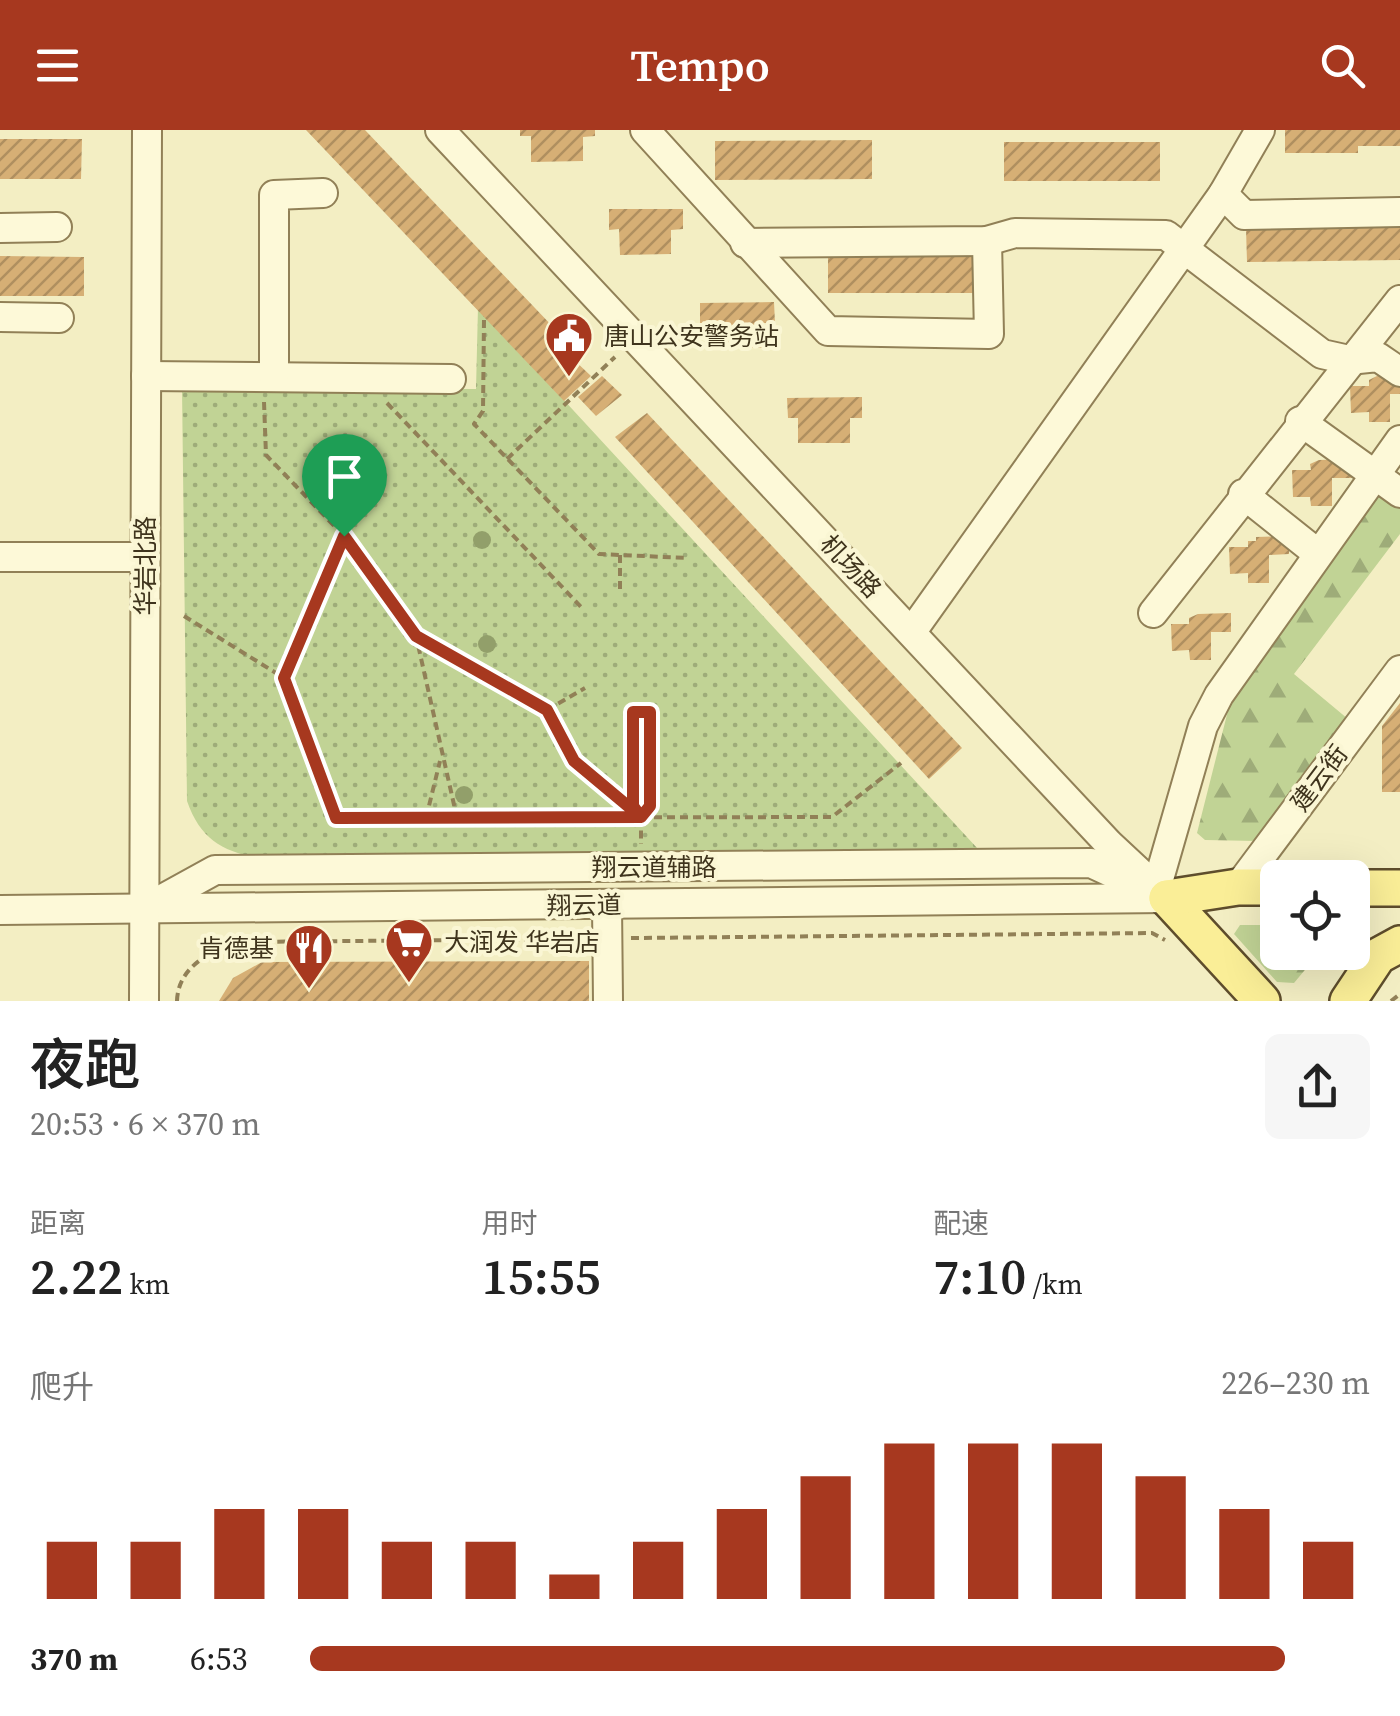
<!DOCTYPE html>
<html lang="zh">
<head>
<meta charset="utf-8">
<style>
	:root { --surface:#fff; --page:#f6f6f6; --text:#222; --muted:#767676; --accent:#a7381f }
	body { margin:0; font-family:"Source Serif 4","Noto Sans SC",serif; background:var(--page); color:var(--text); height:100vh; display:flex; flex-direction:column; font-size:38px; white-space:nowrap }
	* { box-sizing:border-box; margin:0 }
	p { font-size:32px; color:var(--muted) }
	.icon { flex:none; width:55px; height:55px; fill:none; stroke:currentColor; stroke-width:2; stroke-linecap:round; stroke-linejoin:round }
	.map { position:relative; height:871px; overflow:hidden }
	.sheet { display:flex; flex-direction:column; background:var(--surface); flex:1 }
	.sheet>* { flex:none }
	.buttons { position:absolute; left:1260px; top:730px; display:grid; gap:20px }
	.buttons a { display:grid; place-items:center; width:110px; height:110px; border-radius:15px; background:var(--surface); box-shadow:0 10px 40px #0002; font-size:50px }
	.pin { position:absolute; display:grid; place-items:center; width:85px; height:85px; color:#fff; margin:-102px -42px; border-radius:50% 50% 50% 0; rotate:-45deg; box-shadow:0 0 10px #0007 }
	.pin .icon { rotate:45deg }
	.round { display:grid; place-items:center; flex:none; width:105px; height:105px; border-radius:15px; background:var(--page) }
	.overview { display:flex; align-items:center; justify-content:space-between; height:170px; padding:0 30px }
	h1 { font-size:55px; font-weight:600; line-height:75px }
	.figures { display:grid; grid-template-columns:repeat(3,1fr); gap:15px; height:170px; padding:10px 30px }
	.figures div { display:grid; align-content:center }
	.figures b { font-size:50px; font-weight:600 }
	.figures small { font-size:28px; font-weight:400 }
	.figures p { font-size:28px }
	.chart { height:280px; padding:20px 30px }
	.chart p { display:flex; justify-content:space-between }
	.chart svg { width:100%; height:180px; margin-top:10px; stroke:var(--accent); stroke-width:6 }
	ul { padding:0 30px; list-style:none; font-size:32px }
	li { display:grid; grid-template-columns:160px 120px 1fr; align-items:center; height:75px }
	li i { height:25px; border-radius:12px; background:var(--accent) }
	header { display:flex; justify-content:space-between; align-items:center; height:130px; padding:0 30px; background:var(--accent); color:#fff; font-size:45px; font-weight:600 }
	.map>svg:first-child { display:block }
	.forest { fill:url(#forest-firs) }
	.park { fill:url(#park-dots) }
	.building { fill:url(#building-hatch) }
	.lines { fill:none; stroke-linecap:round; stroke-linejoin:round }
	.minor-casing { stroke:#918057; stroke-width:32 }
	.major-casing { stroke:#5e4d2c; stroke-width:40 }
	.path { stroke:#918057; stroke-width:4; stroke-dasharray:8 5; stroke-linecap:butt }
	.minor { stroke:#fdf9d8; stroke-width:28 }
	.major { stroke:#faee97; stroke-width:35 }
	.tree { fill:#929f6a }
	.route-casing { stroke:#fff; stroke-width:20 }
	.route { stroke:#a7381f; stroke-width:12 }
	.labels { text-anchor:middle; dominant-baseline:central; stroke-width:8; stroke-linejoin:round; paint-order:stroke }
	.poi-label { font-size:25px; fill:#3f341d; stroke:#faf6d4; text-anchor:start }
	.street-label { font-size:25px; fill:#3f341d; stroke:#faf6d4 }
</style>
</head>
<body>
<header><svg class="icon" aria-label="menu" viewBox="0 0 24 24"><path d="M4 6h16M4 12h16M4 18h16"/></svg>Tempo<svg class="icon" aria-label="search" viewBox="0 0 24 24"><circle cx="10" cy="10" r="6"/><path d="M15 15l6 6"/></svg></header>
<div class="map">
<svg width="1400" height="871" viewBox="0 0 1400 871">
	<defs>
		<pattern id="forest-firs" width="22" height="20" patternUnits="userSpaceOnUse" patternTransform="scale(2.5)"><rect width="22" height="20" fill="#c1d395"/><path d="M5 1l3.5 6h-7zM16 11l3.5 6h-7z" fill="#9eac79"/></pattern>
		<pattern id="park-dots" width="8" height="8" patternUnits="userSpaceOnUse" patternTransform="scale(2.5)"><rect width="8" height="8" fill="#c1d395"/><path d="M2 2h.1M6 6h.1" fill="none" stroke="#9eac79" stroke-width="1.8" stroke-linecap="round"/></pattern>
		<pattern id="building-hatch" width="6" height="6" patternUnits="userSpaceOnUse" patternTransform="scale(2.5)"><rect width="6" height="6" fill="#d6af75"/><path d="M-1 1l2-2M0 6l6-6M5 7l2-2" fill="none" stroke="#af8f5f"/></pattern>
	</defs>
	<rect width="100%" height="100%" fill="#f3eec3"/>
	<g class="forest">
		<polygon points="1374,360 1400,377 1400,404 1294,544 1348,589 1257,711 1205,710 1197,703 1236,549"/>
		<polygon points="1240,795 1277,795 1278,822 1319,823 1294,853 1277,852 1234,804"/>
	</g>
	<path class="park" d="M478,177L990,732L263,729C224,722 201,711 187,671L182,258L476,259Z"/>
	<g class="building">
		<polygon points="306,0 365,0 576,221 571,227 591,246 564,271"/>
		<polygon points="520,0 595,0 595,6 583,7 583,31 531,32 531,6 520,6"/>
		<polygon points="1285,0 1400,0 1400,16 1358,16 1358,23 1285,23"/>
		<polygon points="0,9 82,9 81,49 0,49"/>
		<polygon points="872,10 872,49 715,50 715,11"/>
		<rect x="1004" y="12" width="156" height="39"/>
		<polygon points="609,79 683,79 683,99 671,100 671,124 620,125 619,99 609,100"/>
		<polygon points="1400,96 1400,130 1247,132 1246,98"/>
		<rect x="828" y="125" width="157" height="38"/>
		<polygon points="0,126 84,127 84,166 0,166"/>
		<polygon points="774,172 775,193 762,193 762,218 711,218 710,193 700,193 700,173"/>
		<polygon points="602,246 622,265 596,286 578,267"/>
		<polygon points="1377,246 1400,246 1400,264 1390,264 1390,292 1369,292 1369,282 1351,283 1350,256 1369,256 1369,250"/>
		<polygon points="862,267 862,288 850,288 850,313 798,313 798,288 788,288 787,268"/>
		<polygon points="647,283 962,618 929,649 615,307"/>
		<polygon points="1352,329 1352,348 1332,348 1332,376 1311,376 1310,367 1293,367 1292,340 1311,340 1310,334 1319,330"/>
		<polygon points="1289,406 1289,424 1269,425 1269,453 1248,453 1248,443 1230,444 1229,417 1248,417 1248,411 1256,411 1256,407"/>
		<polygon points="1231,483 1231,502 1211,502 1211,530 1190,530 1189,520 1172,521 1171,494 1189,494 1189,488 1198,484"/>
		<polygon points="1400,573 1400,662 1382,662 1382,596"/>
		<polygon points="589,831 589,871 219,871 233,848 262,832"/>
	</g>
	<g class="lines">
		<g class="minor-casing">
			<g id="minor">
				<polyline points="440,0 1109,714 1167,768"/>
				<polyline points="645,0 828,201 989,204 987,111"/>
				<polyline points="1223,64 1244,85 1400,82"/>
				<polyline points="0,98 57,97"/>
				<polyline points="745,113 987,111 1015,103 1166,105 1322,224 1349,230 1378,227 1400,242"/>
				<polyline points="0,187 59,188"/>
				<polyline points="146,246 451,249"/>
				<polyline points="274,247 274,65 323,63"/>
				<polyline points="1300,291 1400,363"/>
				<polyline points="1243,364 1317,423"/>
				<polyline points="0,427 145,427"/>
				<polyline points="1153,483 1400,170"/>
				<polyline points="913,500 1223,64 1260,0"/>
				<polyline points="1157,756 1203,596 1219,565 1400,310"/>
				<polyline points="1238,757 1400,540"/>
				<polyline points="607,775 608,871"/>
				<polyline points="146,778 215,740 1091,733 1147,759"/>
				<polyline points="0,780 1167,768"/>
				<polyline points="144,871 147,0"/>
			</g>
		</g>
		<g class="major-casing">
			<g id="major">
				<polyline points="1352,758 1400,758"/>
				<polyline points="1167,768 1262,871"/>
				<polyline points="1167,768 1238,757 1278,757"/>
				<polyline points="1348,871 1378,826 1400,814"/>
			</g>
		</g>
		<g class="path">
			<polyline points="484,190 483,281 474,294 599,424 687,428"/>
			<polyline points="264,272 266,325 344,406 416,506 457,688"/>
			<polyline points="387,273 584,480"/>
			<polyline points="507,329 615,227"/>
			<polyline points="620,425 620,459"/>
			<polyline points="184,486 284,548 336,688 832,687 901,633"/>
			<polyline points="416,506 547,580 574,631 641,687"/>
			<polyline points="284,548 344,406"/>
			<polyline points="547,580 585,558"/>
			<polyline points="635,679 633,582 649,582 649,676 641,687 641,714"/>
			<polyline points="426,688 440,631"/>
			<polyline points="1295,736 1336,735"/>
			<polyline points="631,808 1152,803 1165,810"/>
			<path d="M177,871C178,836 212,820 240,812L582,809"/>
			<polyline points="1391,871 1400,864"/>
		</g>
		<use href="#minor" class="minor"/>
		<use href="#major" class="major"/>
	</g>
	<g class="tree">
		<circle cx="482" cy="410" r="9"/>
		<circle cx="487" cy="514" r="9"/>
		<circle cx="464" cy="665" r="9"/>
	</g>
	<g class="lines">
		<g class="route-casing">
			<polyline id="route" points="344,406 284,548 336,688 641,687 633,676 633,582 650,582 650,676 641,687 574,631 547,580 416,506 344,406"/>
		</g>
		<use href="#route" class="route"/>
	</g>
	<defs>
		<g id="civic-pin" transform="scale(2.5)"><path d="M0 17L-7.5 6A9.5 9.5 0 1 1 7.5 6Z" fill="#a7381f" stroke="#faf6d4"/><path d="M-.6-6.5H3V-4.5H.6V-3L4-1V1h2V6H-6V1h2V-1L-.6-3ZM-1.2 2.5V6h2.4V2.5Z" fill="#fff"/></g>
		<g id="supermarket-pin" transform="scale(2.5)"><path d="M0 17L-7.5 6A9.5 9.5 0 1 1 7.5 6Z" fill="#a7381f" stroke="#faf6d4"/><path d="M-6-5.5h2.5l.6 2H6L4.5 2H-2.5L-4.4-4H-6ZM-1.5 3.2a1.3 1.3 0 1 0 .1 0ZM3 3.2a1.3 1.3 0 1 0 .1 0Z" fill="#fff"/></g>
		<g id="restaurant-pin" transform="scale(2.5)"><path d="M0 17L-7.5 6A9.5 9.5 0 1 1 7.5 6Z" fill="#a7381f" stroke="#faf6d4"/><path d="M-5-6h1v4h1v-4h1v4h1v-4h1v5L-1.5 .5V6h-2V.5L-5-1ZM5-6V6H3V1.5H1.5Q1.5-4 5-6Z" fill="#fff"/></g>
	</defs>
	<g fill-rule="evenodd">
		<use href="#civic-pin" x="569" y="206"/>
		<use href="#supermarket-pin" x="409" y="812"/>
		<use href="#restaurant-pin" x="309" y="818"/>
	</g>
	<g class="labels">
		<g class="poi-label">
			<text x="604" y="206">唐山公安警务站</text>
			<text x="444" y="812">大润发 华岩店</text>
			<text x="274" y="818" text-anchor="end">肯德基</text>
		</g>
		<g class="street-label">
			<text transform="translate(145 436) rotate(-90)">华岩北路</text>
			<text transform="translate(851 436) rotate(47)">机场路</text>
			<text transform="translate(1319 648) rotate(-53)">建云街</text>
			<text x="654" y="737">翔云道辅路</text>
			<text transform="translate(584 775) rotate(-1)">翔云道</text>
		</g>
	</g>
</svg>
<div class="buttons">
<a><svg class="icon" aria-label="locate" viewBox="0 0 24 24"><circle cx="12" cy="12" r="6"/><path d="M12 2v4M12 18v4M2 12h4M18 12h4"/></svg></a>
</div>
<div class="pin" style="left:344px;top:406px;background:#1e9e55"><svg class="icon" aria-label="arrive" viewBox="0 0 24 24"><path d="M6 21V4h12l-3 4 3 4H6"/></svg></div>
</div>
<section class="sheet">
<div class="overview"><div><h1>夜跑</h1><p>20:53 · 6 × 370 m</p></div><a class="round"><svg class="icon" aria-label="share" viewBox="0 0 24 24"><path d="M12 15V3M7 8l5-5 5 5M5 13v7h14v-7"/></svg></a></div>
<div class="figures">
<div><p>距离</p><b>2.22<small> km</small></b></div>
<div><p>用时</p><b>15:55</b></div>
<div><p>配速</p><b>7:10<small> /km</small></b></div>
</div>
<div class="chart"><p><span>爬升</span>226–230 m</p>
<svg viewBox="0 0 160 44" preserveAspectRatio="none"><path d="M5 44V30M15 44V30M25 44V22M35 44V22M45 44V30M55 44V30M65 44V38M75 44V30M85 44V22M95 44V14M105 44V6M115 44V6M125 44V6M135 44V14M145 44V22M155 44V30"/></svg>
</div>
<ul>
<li><b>370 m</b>6:53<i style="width:92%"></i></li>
</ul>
</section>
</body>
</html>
